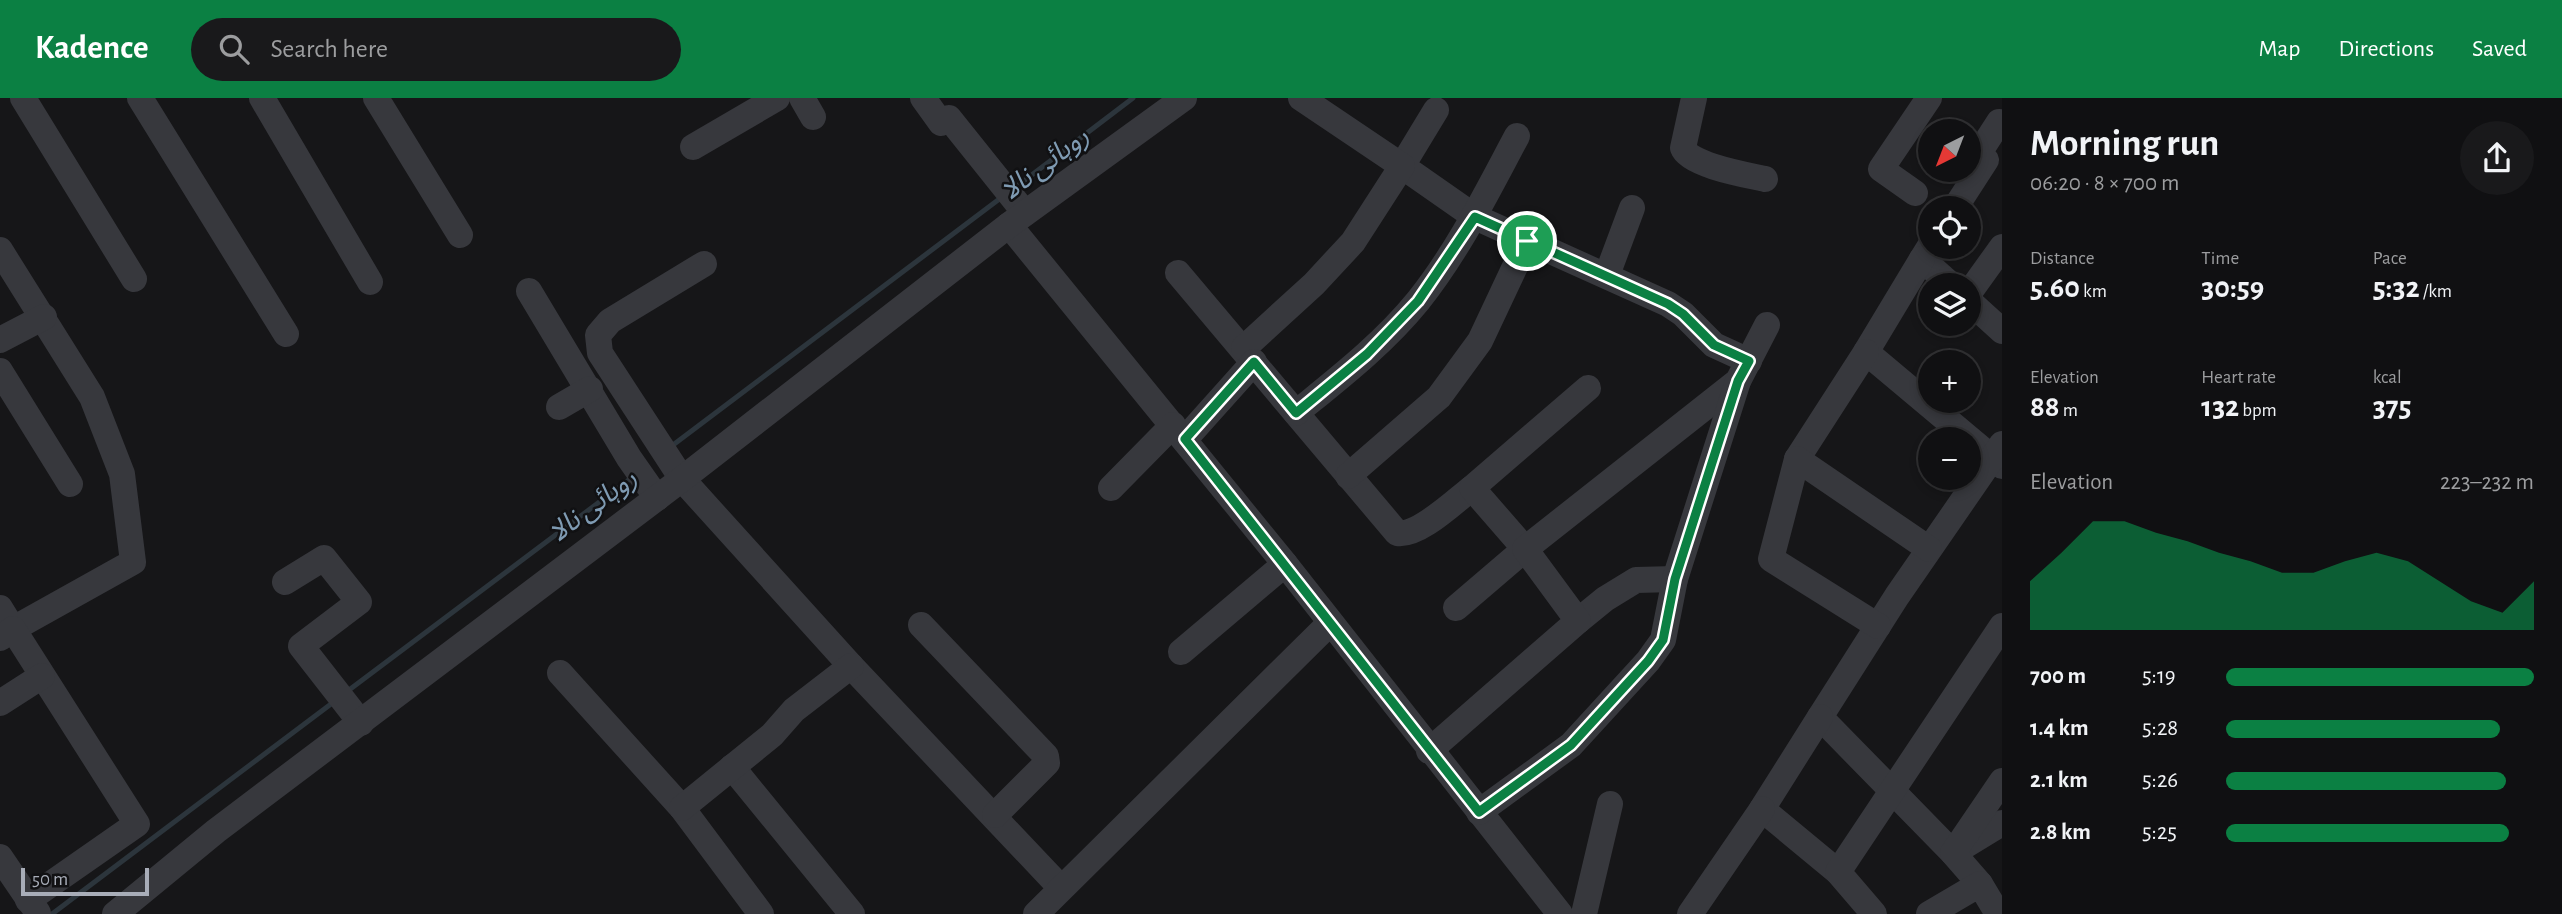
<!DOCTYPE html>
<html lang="en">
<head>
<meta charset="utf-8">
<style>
	:root { --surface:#101012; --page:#19191b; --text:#f1f3f6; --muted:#9c9d9f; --line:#303032; --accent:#0b8043 }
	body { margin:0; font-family:"Alegreya Sans","Noto Sans Arabic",sans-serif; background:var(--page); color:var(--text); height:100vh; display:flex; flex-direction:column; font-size:26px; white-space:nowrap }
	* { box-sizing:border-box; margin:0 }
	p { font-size:23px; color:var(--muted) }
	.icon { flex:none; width:38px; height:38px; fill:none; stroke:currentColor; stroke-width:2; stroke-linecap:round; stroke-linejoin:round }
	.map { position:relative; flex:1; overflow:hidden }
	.drawer { display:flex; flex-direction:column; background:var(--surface); width:560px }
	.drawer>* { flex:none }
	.needle { width:46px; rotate:222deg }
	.controls { position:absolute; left:1918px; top:21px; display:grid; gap:14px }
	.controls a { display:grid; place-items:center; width:63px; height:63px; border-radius:50%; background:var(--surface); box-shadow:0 4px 10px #0003,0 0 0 2px var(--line); font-size:35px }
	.scale { position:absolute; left:21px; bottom:18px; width:128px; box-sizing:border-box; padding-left:7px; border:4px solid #a8adb8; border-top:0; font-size:19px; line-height:24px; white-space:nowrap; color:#a8adb8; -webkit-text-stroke:5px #111113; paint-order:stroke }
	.pin { position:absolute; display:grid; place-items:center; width:60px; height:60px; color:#fff; margin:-30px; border:4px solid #fff; border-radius:50%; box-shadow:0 2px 7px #0007 }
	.round { display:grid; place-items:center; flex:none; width:74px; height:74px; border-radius:37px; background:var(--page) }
	.headline { display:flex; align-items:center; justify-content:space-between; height:119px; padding:0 28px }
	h1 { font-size:38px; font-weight:700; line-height:52px }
	.figures { display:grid; grid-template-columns:repeat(3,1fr); gap:10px; height:119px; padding:7px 28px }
	.figures div { display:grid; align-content:center }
	.figures b { font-size:30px; font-weight:700 }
	.figures small { font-size:19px; font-weight:400 }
	.figures p { font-size:19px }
	.chart { height:196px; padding:14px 28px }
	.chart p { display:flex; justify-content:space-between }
	.chart svg { width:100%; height:126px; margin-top:7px; fill:var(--accent); opacity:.7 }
	ul { padding:0 28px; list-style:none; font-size:23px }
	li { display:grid; grid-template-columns:112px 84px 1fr; align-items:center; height:52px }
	li i { height:18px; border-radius:9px; background:var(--accent) }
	header { display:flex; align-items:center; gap:42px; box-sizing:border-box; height:98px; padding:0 35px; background:var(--accent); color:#fff }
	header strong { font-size:33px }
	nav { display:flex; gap:38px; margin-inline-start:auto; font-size:24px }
	.search { width:490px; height:63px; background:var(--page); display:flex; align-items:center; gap:18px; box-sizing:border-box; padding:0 24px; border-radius:38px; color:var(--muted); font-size:26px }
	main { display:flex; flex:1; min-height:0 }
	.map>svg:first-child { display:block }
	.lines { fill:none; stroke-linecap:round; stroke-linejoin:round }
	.stream { stroke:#2c353c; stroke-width:5 }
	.minor { stroke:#37383d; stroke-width:26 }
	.route-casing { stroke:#fff; stroke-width:14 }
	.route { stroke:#0b8043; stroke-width:9 }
	.labels { text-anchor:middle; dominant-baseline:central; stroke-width:5; stroke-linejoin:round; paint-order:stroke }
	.water-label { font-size:28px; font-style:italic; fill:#7f9bb3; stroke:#111113 }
</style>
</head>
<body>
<header>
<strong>Kadence</strong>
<div class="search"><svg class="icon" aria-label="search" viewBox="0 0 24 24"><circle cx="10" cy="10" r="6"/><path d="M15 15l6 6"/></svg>Search here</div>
<nav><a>Map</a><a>Directions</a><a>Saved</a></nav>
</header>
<main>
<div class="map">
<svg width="2002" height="816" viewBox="0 0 2002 816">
	<rect width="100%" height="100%" fill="#161618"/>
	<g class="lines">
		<g class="stream">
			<polyline points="1016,89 1133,0"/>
			<polyline points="669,350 1002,99"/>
			<polyline points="345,595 634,378"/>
			<polyline points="52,816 335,603"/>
		</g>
		<g class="minor">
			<polyline points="23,0 134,181"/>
			<polyline points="140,0 286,236"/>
			<polyline points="262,0 370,184"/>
			<polyline points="376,0 460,137"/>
			<polyline points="802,0 813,19"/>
			<polyline points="923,0 941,25 949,20 1025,115"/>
			<path d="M1694,0L1683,50C1689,67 1747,77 1765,81"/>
			<polyline points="1436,12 1402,68 1475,119 1668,206 1683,216 1714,247 1749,263"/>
			<polyline points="693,49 777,0"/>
			<polyline points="1915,95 1881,71 1929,0"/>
			<polyline points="1955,110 1986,62 1979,55 1999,24"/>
			<polyline points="1009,127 1285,466 1560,816"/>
			<polyline points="1930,148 1922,161 1951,187"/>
			<polyline points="0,152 92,299 122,376 133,464 13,531 0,510"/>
			<polyline points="1922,161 1866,254 2002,368"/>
			<polyline points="704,166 610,223 598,237 600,255 682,381 851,568 1061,790"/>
			<path d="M1178,175L1397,435C1418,439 1455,403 1472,390"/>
			<polyline points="1607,177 1632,110"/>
			<polyline points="529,193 629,360 657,400"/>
			<polyline points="1969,195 2002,149"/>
			<polyline points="1969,203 2002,233"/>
			<polyline points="0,242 44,219"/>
			<polyline points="1244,250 1314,186 1353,144 1402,68 1301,0"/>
			<polyline points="0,273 70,386"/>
			<polyline points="559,309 590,291"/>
			<path d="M1296,315C1339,280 1383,246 1418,203C1458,153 1487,94 1517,38"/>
			<polyline points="1185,341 1254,264"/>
			<polyline points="2002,346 1897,498 1820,619 1953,755 2002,725"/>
			<polyline points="1797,361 1866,254"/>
			<polyline points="1348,378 1439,299 1480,243 1527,143"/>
			<polyline points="1111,390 1173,327"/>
			<polyline points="285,484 324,460 359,504 301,548 361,625"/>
			<polyline points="1456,510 1525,451 1472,390 1588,290"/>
			<polyline points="1578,523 1605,501 1636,482 1675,481"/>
			<polyline points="921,527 1046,658 1047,665 995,717"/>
			<polyline points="1878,528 1771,461 1797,361 1929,451"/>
			<polyline points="0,540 13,531 137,726 28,802"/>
			<polyline points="1181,554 1285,466"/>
			<polyline points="560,575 682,710 761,816"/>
			<polyline points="0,605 42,578"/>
			<polyline points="1820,619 1762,711 1838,774"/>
			<polyline points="1429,653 1578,523 1525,451 1738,283 1767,227"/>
			<polyline points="732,669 852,816"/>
			<polyline points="682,710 772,637 794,612 851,568"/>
			<polyline points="1479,714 1571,647 1648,563 1663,542 1675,481 1738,283"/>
			<polyline points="0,759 38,815"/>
			<polyline points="1980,786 1953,755 2002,683"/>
			<polyline points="115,816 216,733 682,381 1009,127 1184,0"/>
			<polyline points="1036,816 1330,525"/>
			<polyline points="1584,816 1610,706"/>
			<polyline points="1690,816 1762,711"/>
			<polyline points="1874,816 1838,774 2002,528"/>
			<polyline points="1929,816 1980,786 1998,816"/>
		</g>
	</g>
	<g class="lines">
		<g class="route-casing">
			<polygon id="route" points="1475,119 1668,206 1683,216 1714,247 1749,263 1738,283 1675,481 1663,542 1648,563 1571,647 1479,714 1185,341 1254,264 1296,315 1367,256 1418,203"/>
		</g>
		<use href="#route" class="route"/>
	</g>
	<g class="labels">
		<g class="water-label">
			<text transform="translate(1045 66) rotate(-37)">روہائی نالا</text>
			<text transform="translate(593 408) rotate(-37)">روہائی نالا</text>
		</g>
	</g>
</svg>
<div class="controls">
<a><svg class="needle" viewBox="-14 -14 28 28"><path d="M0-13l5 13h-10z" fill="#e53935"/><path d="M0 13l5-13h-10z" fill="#9c9d9f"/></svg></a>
<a><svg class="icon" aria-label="locate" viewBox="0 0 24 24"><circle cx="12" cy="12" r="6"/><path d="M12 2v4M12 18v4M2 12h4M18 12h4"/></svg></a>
<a><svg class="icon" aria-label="layers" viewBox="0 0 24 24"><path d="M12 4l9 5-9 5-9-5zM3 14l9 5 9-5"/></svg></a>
<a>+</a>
<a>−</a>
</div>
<div class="scale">50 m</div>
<div class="pin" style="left:1527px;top:143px;background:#1e9e55"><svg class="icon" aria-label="arrive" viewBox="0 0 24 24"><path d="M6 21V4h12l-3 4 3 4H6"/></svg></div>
</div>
<section class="drawer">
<div class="headline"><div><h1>Morning run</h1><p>06:20 · 8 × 700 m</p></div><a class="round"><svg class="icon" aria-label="share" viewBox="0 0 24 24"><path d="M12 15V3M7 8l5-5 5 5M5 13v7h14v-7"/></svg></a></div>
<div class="figures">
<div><p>Distance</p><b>5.60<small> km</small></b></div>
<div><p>Time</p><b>30:59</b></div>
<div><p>Pace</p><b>5:32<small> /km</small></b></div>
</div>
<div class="figures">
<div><p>Elevation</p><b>88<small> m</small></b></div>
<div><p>Heart rate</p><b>132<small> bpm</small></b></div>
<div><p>kcal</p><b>375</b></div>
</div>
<div class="chart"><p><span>Elevation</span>223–232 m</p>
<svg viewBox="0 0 160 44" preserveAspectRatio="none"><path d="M0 44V27L10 17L20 6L30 6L40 10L50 13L60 17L70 20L80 24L90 24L100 20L110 17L120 20L130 27L140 34L150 38L160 27V44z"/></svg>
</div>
<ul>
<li><b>700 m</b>5:19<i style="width:100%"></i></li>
<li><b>1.4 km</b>5:28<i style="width:89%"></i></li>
<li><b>2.1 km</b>5:26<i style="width:91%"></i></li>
<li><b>2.8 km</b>5:25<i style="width:92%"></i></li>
</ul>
</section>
</main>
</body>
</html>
